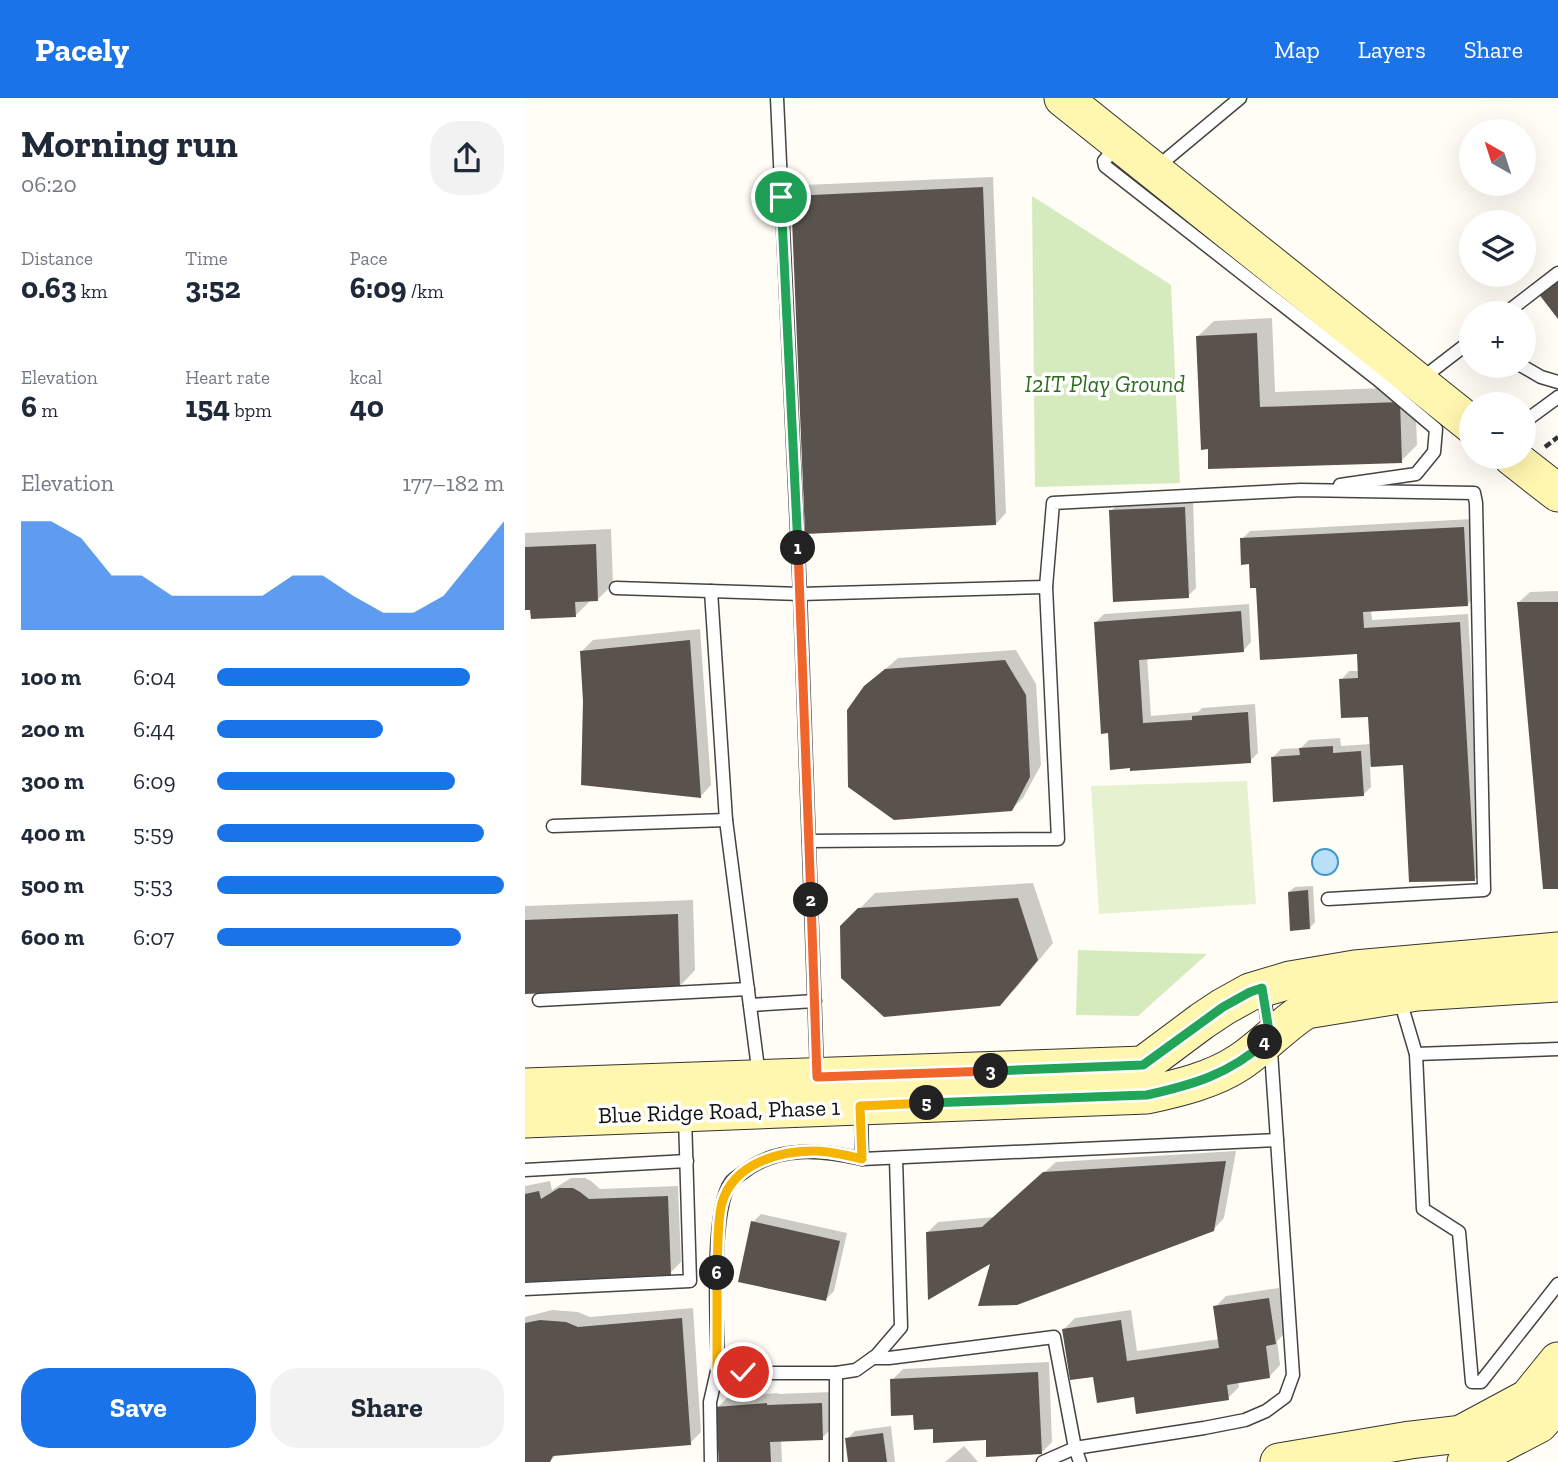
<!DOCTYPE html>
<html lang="en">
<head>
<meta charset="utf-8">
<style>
	:root { --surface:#fff; --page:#f2f2f3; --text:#1f2937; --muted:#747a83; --accent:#1a73e8 }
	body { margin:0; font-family:"Zilla Slab",serif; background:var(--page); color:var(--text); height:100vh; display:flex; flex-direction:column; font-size:26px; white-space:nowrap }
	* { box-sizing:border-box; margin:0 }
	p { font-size:23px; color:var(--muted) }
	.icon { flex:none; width:38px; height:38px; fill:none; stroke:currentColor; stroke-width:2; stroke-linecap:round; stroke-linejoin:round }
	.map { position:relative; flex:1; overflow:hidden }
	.details { display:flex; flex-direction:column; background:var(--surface); width:525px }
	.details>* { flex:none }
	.needle { width:46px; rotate:321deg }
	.tools { position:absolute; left:934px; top:21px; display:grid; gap:14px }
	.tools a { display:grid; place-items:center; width:77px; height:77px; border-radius:50%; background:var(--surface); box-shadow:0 7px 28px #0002; font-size:35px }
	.pin { position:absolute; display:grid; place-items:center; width:60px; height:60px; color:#fff; margin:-30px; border:4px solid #fff; border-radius:50%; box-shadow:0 2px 7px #0007 }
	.km { position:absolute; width:35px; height:35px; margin:-18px; border-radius:50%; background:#222; color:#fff; font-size:19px; line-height:35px; text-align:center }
	.round { display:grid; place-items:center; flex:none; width:74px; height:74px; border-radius:28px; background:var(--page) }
	.head { display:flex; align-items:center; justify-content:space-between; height:119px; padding:0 21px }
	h1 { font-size:38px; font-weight:700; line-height:52px }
	.figures { display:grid; grid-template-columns:repeat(3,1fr); gap:10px; height:119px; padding:7px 21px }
	.figures div { display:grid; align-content:center }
	.figures b { font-size:30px; font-weight:700 }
	.figures small { font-size:19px; font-weight:400 }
	.figures p { font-size:19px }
	.chart { height:196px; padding:14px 21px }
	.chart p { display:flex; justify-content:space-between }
	.chart svg { width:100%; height:126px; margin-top:7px; fill:var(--accent); opacity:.7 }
	.button { display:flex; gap:14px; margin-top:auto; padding:14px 21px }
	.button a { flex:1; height:80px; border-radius:28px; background:var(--accent); color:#fff; font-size:28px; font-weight:700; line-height:80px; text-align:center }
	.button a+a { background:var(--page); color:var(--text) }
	ul { padding:0 21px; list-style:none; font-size:23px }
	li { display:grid; grid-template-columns:112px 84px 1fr; align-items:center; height:52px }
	li i { height:18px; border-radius:9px; background:var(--accent) }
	header { display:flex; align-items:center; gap:42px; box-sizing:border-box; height:98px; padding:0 35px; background:var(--accent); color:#fff }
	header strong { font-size:33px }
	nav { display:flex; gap:38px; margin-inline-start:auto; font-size:24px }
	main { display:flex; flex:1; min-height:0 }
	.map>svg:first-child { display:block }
	.green { fill:#d5ebbd }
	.pitch { fill:#e6f2cf }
	.water { fill:#b9e0f7; stroke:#3f96cf; stroke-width:2 }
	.shadow { fill:#0003 }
	.building { fill:#5a524d }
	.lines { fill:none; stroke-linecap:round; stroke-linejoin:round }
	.lane-casing { stroke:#444; stroke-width:15 }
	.secondary-casing { stroke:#333; stroke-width:39 }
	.path { stroke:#333; stroke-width:4.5; stroke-dasharray:7 3.5; stroke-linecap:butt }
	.lane { stroke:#fff; stroke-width:12 }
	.secondary { stroke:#fff6b0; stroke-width:37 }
	.split-1-casing { stroke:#fff; stroke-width:14 }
	.split-2-casing { stroke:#fff; stroke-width:14 }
	.split-3-casing { stroke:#fff; stroke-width:14 }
	.split-4-casing { stroke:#fff; stroke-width:14 }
	.split-5-casing { stroke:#fff; stroke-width:14 }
	.split-6-casing { stroke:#fff; stroke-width:14 }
	.split-7-casing { stroke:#fff; stroke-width:14 }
	.split-1 { stroke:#22a559; stroke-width:9 }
	.split-2 { stroke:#f0652b; stroke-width:9 }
	.split-3 { stroke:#f0652b; stroke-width:9 }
	.split-4 { stroke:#22a559; stroke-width:9 }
	.split-5 { stroke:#22a559; stroke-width:9 }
	.split-6 { stroke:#f5b400; stroke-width:9 }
	.split-7 { stroke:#f5b400; stroke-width:9 }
	.labels { text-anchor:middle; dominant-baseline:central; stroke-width:7; stroke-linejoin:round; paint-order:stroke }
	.park-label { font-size:23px; font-style:italic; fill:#2f6b1f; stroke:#fff }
	.street-label { font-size:23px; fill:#111; stroke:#fff }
</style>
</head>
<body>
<header>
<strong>Pacely</strong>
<nav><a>Map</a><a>Layers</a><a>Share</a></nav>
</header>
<main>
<section class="details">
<div class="head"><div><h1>Morning run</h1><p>06:20</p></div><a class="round"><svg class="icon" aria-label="share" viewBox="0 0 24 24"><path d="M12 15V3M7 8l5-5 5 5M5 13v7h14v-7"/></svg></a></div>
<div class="figures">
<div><p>Distance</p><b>0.63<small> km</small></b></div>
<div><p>Time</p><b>3:52</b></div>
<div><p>Pace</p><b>6:09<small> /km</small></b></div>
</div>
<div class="figures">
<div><p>Elevation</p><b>6<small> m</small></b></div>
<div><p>Heart rate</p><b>154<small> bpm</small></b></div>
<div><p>kcal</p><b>40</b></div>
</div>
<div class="chart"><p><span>Elevation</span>177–182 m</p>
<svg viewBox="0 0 160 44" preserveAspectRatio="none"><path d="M0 44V6L10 6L20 12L30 25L40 25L50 32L60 32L70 32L80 32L90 25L100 25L110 32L120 38L130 38L140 32L150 19L160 6V44z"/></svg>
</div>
<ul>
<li><b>100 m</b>6:04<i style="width:88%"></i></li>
<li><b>200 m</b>6:44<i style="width:58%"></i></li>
<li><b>300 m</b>6:09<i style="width:83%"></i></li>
<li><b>400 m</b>5:59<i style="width:93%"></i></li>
<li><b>500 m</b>5:53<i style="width:100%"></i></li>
<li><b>600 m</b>6:07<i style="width:85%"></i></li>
</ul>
<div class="button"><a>Save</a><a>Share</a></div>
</section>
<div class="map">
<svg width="1033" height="1364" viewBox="0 0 1033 1364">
	<rect width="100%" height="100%" fill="#fffdf5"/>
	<g class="green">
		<polygon points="507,98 646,187 655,385 510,389"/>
		<polygon points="553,852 682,856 613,918 551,917"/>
	</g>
	<polygon class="pitch" points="722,683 731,806 574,816 566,688"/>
	<circle class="water" cx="800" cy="764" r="13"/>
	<g class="shadow">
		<polygon points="468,79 481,415 471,426 268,98 279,87"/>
		<polygon points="747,220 750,294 890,289 892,347 876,363 685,350 673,238 689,223"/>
		<polygon points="668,401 671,490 663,498 586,413 594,405"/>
		<polygon points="947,421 951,498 942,507 846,512 847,522 943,516 958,774 949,782 879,666 845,668 846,689 838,697 748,659 756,651 776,650 784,642 815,640 816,648 846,646 845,617 816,582 824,573 835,573 834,554 733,488 717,441 725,433"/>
		<polygon points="86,431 88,486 73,501 66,502 50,518 7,510 0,510 0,435"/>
		<polygon points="1033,493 1033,789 994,504 1005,494"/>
		<polygon points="724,506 726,544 718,553 622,559 626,618 673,614 677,610 730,606 733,655 725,663 606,671 571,524 579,516"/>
		<polygon points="175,531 186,687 176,698 60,603 57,553 68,542"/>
		<polygon points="491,552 511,586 516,667 498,700 487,711 340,589 373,560"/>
		<polygon points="508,785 528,845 491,890 475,906 317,829 350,795"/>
		<polygon points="788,788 790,824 785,830 764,794 770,789"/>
		<polygon points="168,802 170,872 155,888 0,894 0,808"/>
		<polygon points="711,1053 699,1120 688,1132 468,1163 402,1135 413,1124 470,1119 531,1064"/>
		<polygon points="46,1080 60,1080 66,1083 75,1091 153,1088 156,1164 145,1175 0,1182 0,1088 25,1083 27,1092"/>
		<polygon points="236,1116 322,1135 309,1193 301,1201 228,1124"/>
		<polygon points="754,1190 761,1234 752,1243 755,1267 745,1278 713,1283 714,1289 703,1300 611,1297 569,1277 539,1231 550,1220 606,1212 612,1253 695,1241 690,1209 701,1198"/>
		<polygon points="168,1210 176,1334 165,1345 32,1356 24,1364 0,1364 0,1219 27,1212 53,1214 65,1219"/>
		<polygon points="524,1264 527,1344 516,1355 462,1340 409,1329 390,1315 367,1282 378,1271"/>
		<polygon points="307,1294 308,1329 297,1340 256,1342 257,1364 196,1364 192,1310 203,1299 253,1295 253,1296"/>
		<polygon points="366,1328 370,1364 325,1364 322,1341 330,1333"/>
		<polygon points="439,1348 453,1364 420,1364"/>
	</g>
	<g class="building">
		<polygon points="458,89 471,427 280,436 266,98"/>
		<polygon points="1033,180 1033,221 1013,195"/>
		<polygon points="732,235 735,309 875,304 877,365 683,371 683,351 676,352 671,238"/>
		<polygon points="660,409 664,500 588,504 584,412"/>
		<polygon points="939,429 943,508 838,514 839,530 935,524 950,783 884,784 878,667 846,669 843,619 816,620 814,581 833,580 832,556 735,562 731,490 725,490 724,466 716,467 715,440"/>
		<polygon points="71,446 73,503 50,504 51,519 6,521 5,512 0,512 0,449"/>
		<polygon points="992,504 1033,504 1033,791 1018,791"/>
		<polygon points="716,513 719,554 614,562 618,625 667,622 667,618 723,614 726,665 605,673 605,670 585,672 583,635 576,636 569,524"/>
		<polygon points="165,542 176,700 56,687 58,603 55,553"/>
		<polygon points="480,562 501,597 505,679 487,713 369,722 323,689 322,612 339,588 360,571"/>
		<polygon points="808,648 808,655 836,653 839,698 748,704 746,659 775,657 774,650"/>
		<polygon points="783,792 785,831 765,833 763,794"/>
		<polygon points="493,800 513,862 475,908 359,919 316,880 315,828 333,810"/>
		<polygon points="153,816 155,890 0,896 0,822"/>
		<polygon points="701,1063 689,1133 492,1207 453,1208 465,1166 403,1202 401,1134 457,1129 518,1074"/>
		<polygon points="34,1090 48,1090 55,1094 64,1101 143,1098 146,1177 0,1184 0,1096 14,1093 16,1101"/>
		<polygon points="226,1123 315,1143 301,1203 213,1184"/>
		<polygon points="744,1200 751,1246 741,1248 745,1280 702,1287 704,1302 611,1316 609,1299 572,1305 568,1279 545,1282 537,1231 596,1222 602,1263 694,1250 688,1208"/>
		<polygon points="157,1220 166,1347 28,1358 25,1364 0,1364 0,1225 15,1222 41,1224 53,1229"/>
		<polygon points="513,1274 517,1356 461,1359 461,1342 408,1345 408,1331 389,1332 388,1317 366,1318 365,1281"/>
		<polygon points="242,1305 242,1307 297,1305 298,1342 245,1344 246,1364 194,1364 190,1309"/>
		<polygon points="358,1335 362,1364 323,1364 320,1340"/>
	</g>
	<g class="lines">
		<g class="lane-casing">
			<g id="lane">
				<polyline points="252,0 275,496 521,489"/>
				<polyline points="592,48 579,63 580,68 852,281 911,331 909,354 891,376 815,387"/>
				<polyline points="631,70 715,0"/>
				<polyline points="981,215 1033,175"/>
				<polyline points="997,268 1016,279 1033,284"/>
				<polyline points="895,282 947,242"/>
				<polyline points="999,324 1033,299"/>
				<polyline points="91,490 275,496 292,975"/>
				<polyline points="186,493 201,722"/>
				<polyline points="28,728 201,722 234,978"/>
				<polyline points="284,743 533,741 521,489 528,405 776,392 949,395 951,405 959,792 803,801"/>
				<polyline points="14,902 223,891"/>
				<polyline points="875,902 891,956 898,1111 934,1134 947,1284 956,1284 1033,1186"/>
				<polyline points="225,907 290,903"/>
				<polyline points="891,956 1033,951"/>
				<path d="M336,1012L337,1061C297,1052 253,1047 219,1074C215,1077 209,1080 206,1084C185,1112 192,1230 193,1269L230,1275H311L331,1272L352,1257L376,1229L371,1060"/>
				<polyline points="337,1061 752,1042"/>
				<polyline points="0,1072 162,1063"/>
				<polyline points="0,1191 165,1183 160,1019"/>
				<polyline points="348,1260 364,1260 529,1239 550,1350 518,1364"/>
				<polyline points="311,1275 311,1364"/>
				<polyline points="186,1364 185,1304 193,1269"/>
				<polyline points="555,1364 550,1350 679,1330 720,1322 741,1313 760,1299 768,1277 745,939 738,892"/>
			</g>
		</g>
		<g class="secondary-casing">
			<g id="secondary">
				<polyline points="538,0 947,327"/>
				<polyline points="987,359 1033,395"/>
				<polyline points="0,989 618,967 677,923 698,909 725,894 765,882 830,871 1033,853"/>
				<path d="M0,1021L622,997C654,990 688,982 715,964C739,948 757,927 781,912L892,894L1033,885"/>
				<polyline points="754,1364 885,1342 936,1336 1003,1300 1033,1263"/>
				<polyline points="941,1364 1014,1326 1033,1305"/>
			</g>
		</g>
		<polyline class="path" points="1020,349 1033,339"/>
		<use href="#lane" class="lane"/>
		<use href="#secondary" class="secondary"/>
	</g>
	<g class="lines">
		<g class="split-1-casing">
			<polyline id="split-1" points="256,99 273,450"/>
		</g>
		<g class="split-2-casing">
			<polyline id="split-2" points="273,450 286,802"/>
		</g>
		<g class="split-3-casing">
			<polyline id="split-3" points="286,802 292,979 466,973"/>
		</g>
		<g class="split-4-casing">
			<polyline id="split-4" points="466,973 618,967 698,909 725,894 737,890 745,939 740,944"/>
		</g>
		<g class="split-5-casing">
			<path id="split-5" d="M402,1005L622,997C667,987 705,976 740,944"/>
		</g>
		<g class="split-6-casing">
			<path id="split-6" d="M192,1175C193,1155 192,1122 197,1105C208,1066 253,1053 289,1053C305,1053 321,1057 337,1061L335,1008L402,1005"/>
		</g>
		<g class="split-7-casing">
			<polyline id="split-7" points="192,1175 192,1269 218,1274"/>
		</g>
		<use href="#split-1" class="split-1"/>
		<use href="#split-2" class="split-2"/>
		<use href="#split-3" class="split-3"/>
		<use href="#split-4" class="split-4"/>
		<use href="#split-5" class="split-5"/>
		<use href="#split-6" class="split-6"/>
		<use href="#split-7" class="split-7"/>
	</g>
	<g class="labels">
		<g class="park-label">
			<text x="580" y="286">I2IT Play Ground</text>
		</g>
		<g class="street-label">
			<text transform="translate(194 1013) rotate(-2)">Blue Ridge Road, Phase 1</text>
		</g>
	</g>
</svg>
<div class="tools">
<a><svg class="needle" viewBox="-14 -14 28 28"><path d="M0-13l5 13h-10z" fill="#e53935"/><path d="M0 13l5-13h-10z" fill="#747a83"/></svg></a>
<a><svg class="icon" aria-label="layers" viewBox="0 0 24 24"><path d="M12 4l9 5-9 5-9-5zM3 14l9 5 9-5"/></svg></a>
<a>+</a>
<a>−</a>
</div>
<div class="pin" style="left:256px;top:99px;background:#1e9e55"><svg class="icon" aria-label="arrive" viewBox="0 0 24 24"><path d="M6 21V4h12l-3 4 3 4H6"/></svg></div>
<div class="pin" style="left:218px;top:1274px;background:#d93025"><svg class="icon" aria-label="check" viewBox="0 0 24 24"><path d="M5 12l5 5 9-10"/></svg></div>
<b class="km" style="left:273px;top:450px">1</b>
<b class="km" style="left:286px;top:802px">2</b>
<b class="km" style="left:466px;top:973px">3</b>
<b class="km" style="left:740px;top:944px">4</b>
<b class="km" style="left:402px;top:1005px">5</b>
<b class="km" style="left:192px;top:1175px">6</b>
</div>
</main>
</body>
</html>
